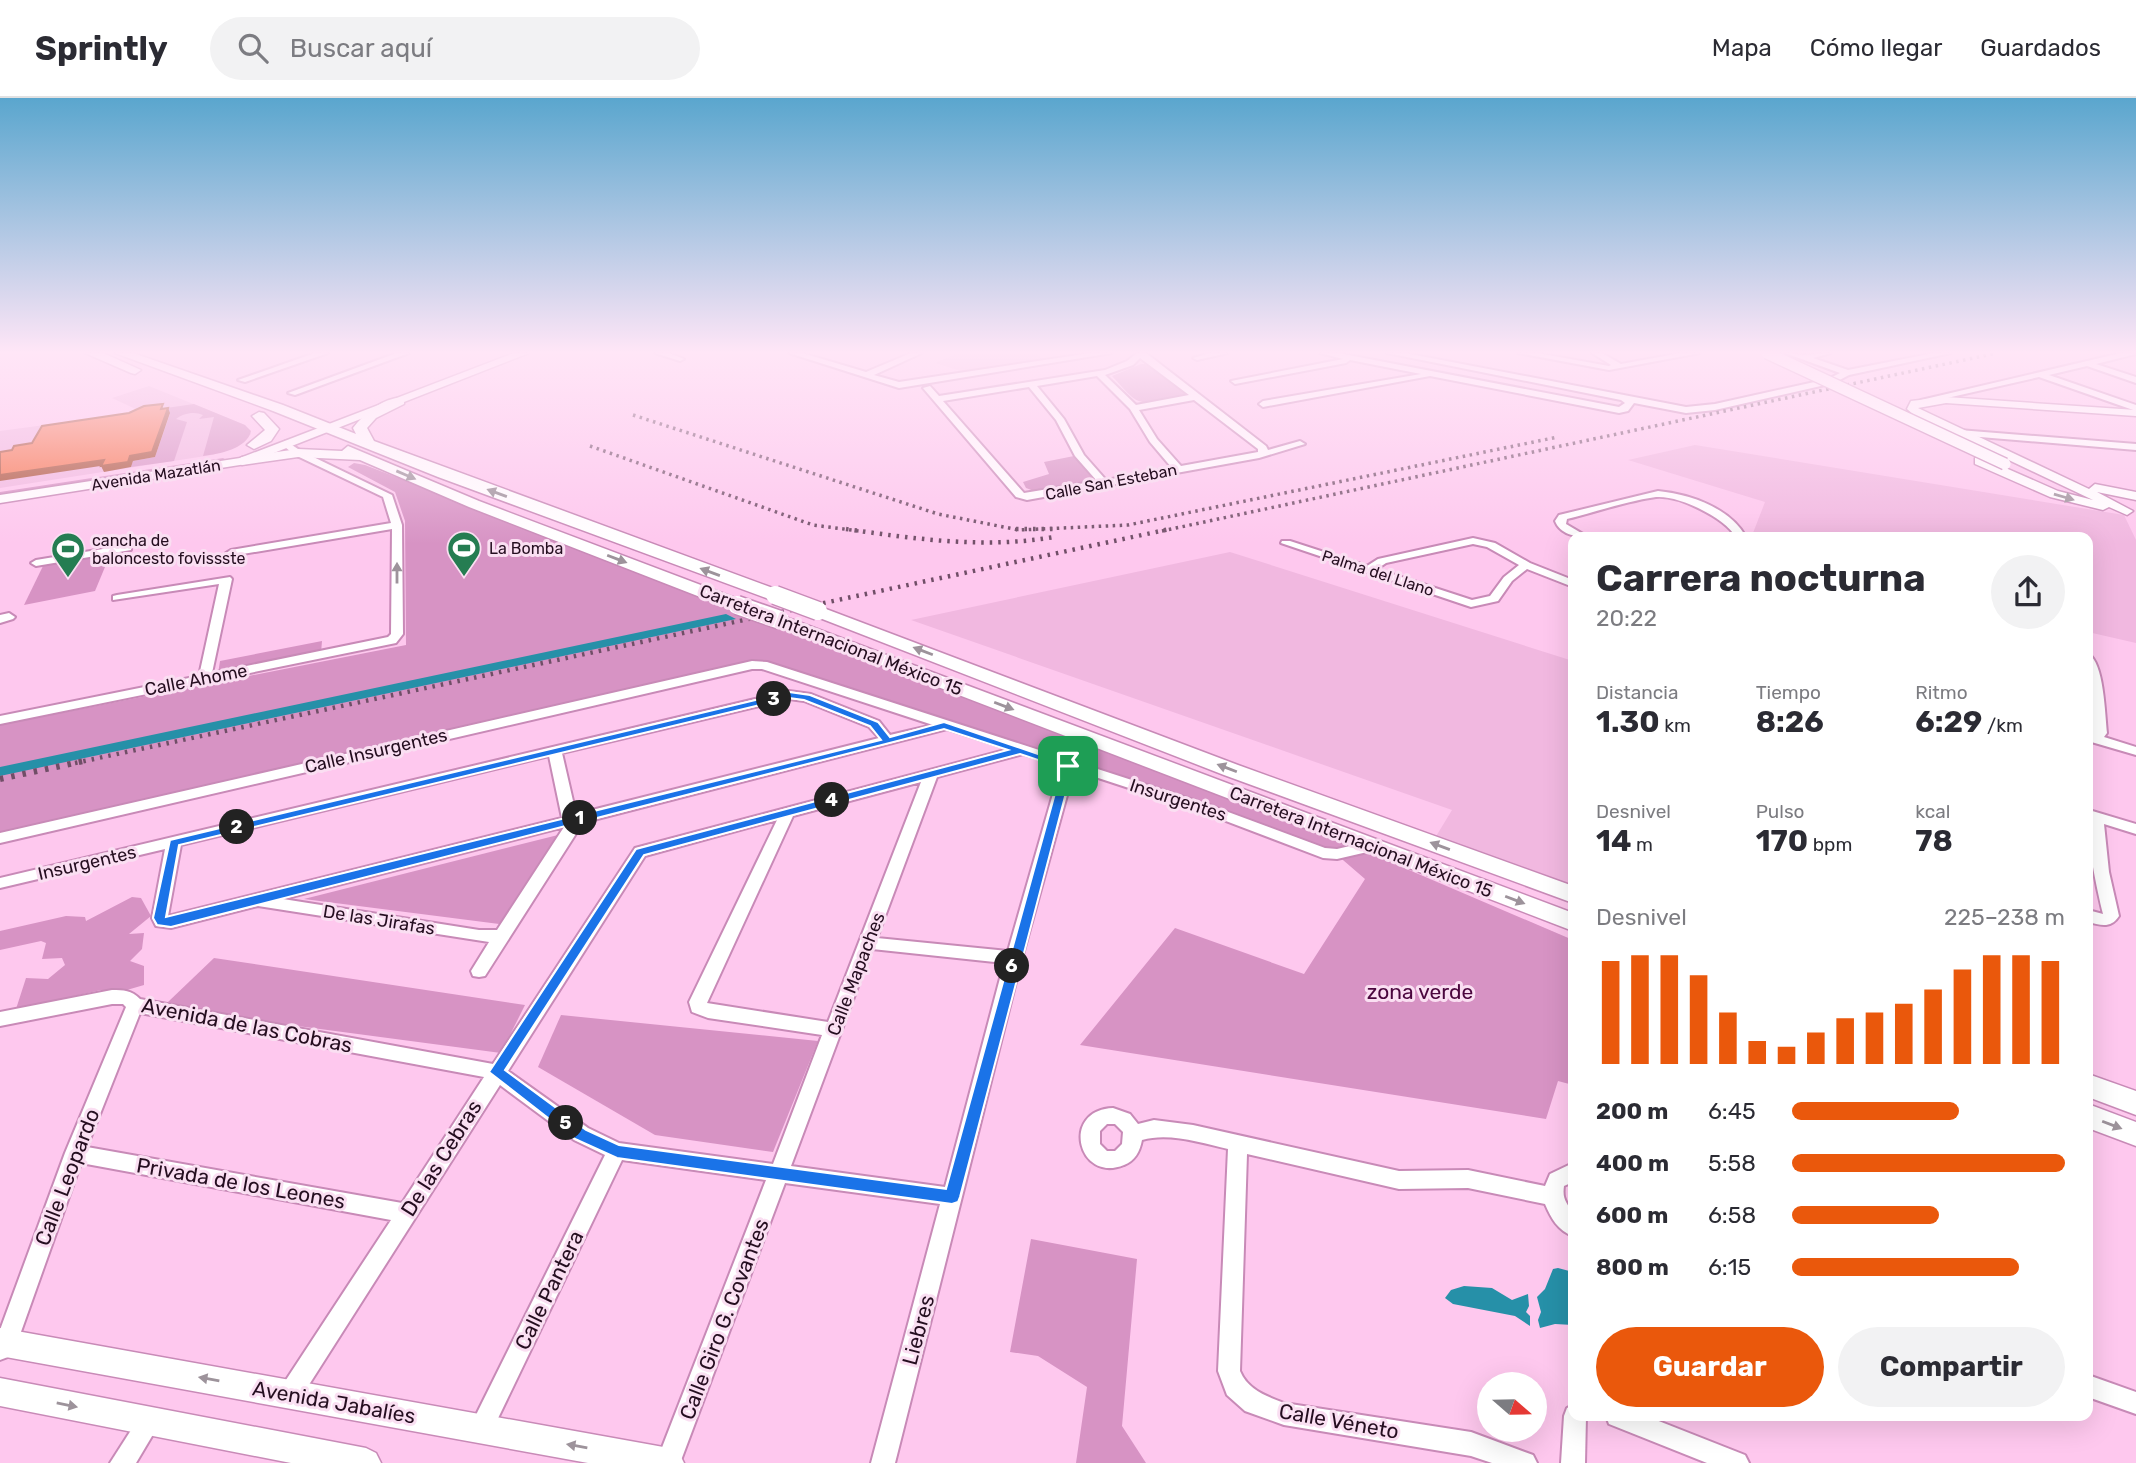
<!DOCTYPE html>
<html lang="es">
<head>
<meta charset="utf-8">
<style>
	:root { --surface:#fff; --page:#f2f2f3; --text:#2b2b33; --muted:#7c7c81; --line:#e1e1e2; --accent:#ea580c }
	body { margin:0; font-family:Rubik,sans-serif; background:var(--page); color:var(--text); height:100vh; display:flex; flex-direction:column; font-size:26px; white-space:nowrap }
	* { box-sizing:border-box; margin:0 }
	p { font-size:23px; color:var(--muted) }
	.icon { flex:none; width:38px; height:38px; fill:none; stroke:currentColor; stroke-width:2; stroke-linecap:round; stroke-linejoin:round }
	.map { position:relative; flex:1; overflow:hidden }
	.panel { position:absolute; left:1568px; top:434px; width:525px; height:889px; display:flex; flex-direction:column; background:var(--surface); border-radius:14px; box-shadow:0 7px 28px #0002 }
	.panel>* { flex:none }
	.needle { width:46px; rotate:110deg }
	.controls { position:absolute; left:1477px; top:1274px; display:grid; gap:14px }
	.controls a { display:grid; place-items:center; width:70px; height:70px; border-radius:50%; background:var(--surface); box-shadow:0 7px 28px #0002; font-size:35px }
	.pin { position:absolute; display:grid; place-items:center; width:60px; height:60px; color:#fff; margin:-30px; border-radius:14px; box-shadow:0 4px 10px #0006 }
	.km { position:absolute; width:35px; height:35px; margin:-18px; border-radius:50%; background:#222; color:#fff; font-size:19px; line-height:35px; text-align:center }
	.round { display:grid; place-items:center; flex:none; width:74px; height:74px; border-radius:37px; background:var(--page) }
	.head { display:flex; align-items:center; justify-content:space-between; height:119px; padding:0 28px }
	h1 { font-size:38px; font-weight:700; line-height:52px }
	.metrics { display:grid; grid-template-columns:repeat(3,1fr); gap:10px; height:119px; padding:7px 28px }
	.metrics div { display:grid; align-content:center }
	.metrics b { font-size:30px; font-weight:700 }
	.metrics small { font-size:19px; font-weight:400 }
	.metrics p { font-size:19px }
	.chart { height:196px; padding:14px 28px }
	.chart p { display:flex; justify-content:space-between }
	.chart svg { width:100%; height:126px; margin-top:7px; stroke:var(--accent); stroke-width:6 }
	.cta { display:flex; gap:14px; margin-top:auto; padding:14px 28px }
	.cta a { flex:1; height:80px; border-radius:42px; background:var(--accent); color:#fff; font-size:28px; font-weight:700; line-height:80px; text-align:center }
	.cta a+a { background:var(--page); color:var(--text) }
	ul { padding:0 28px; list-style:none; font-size:23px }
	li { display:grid; grid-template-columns:112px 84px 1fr; align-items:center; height:52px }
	li i { height:18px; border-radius:9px; background:var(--accent) }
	header { display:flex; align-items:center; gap:42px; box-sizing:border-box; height:98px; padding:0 35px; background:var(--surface); border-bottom:2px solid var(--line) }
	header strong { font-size:33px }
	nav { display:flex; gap:38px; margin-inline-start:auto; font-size:24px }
	.search { width:490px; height:63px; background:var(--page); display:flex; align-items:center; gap:18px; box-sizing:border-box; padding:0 24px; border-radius:38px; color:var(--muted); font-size:26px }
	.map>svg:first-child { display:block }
	.built { fill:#f1b8e0 }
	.green { fill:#d793c4 }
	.water { fill:#2690a8 }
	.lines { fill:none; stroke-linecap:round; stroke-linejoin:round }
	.minor-casing { stroke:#c88ab7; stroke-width:4 }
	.tertiary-casing { stroke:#c88ab7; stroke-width:3 }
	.primary-casing { stroke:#c88ab7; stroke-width:3 }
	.minor { fill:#fff; fill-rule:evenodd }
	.tertiary { fill:#fff; fill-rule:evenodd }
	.primary { fill:#fff; fill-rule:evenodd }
	.rail-far2 { stroke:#704e67; stroke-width:3.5; stroke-dasharray:2.5 4.5; stroke-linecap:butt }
	.rail-far1 { stroke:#704e67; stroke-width:4.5; stroke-dasharray:2.5 6; stroke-linecap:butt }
	.rail { stroke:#704e67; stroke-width:6; stroke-dasharray:3.5 8; stroke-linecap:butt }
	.tertiary-bridge-casing { stroke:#c88ab7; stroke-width:14; stroke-linecap:butt }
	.primary-bridge-casing { stroke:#c88ab7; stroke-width:21; stroke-linecap:butt }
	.tertiary-bridge { stroke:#fff; stroke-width:11 }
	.primary-bridge { stroke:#fff; stroke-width:18 }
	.shaded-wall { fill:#ac543a }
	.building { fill:#f67853; stroke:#ac543a; stroke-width:2 }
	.oneway { fill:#9d939b }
	.route { fill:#1a73e8; stroke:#fff; stroke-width:2; fill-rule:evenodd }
	.labels { text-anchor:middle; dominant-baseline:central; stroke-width:6; stroke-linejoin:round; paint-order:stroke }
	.far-street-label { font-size:16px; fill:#250e20; stroke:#fadff2 }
	.far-poi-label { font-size:16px; fill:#250e20; stroke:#fadff2; text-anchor:start }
	.street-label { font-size:18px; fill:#250e20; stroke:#fadff2 }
	.near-park-label { font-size:21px; fill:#4b063e; stroke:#fadff2 }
	.near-street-label { font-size:21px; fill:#250e20; stroke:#fadff2 }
</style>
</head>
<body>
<header>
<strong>Sprintly</strong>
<div class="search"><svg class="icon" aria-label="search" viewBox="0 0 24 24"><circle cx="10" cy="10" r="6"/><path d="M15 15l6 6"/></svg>Buscar aquí</div>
<nav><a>Mapa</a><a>Cómo llegar</a><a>Guardados</a></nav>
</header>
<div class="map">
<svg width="2136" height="1365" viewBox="0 0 2136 1365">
	<rect width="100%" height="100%" fill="#fec8ee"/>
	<g class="built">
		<polygon points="958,255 1032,255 1048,262 967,275 935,265"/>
		<polygon points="149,288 245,327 251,336 237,349 212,357 0,390 0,333 142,314 112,300"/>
		<polygon points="1695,347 2124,417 2136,442 2136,545 2088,534 2088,439 1765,439 1753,435 1765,404 1628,362"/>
		<polygon points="1230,454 1573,563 1573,787 1435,740 1452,712 911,522"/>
	</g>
	<g class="green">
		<path d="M1141,266H1149L1188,294C1174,302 1146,311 1132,299C1125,293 1119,285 1112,278Z"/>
		<path d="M194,306L245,327L251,333C247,351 219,356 203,358L214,319L199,321L203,317C195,313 183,315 176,321L187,324L174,363L131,369L133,363L155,359L170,316H164L166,310Z"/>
		<polygon points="1074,358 1095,383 1042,396 1026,390 1023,384 1049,376 1044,364"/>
		<polygon points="223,360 230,364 0,399 0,394"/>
		<polygon points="354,365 365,367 1367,754 1573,842 1573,987 1558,983 1546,1021 1080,947 1175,830 1304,876 1365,781 1336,756 762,562 0,738 0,627 406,547 405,423 395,394 348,369"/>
		<polygon points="110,457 95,493 24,507 43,468"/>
		<polygon points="322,543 321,555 218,576 220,563"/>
		<polygon points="566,735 507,827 304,801"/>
		<polygon points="132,799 141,800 151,818 129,836 144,835 142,851 130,863 144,868 144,887 120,894 101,892 16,911 26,880 48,881 65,867 62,860 42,861 46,845 41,843 0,852 0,833 66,818 85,819 86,823"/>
		<polygon points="214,860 525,907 501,955 191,914 168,904"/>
		<polygon points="561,917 818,943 773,1054 655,1037 538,969"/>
		<polygon points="1031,1141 1137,1161 1122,1328 1146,1365 1076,1365 1087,1289 1038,1258 1010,1254"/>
	</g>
	<g class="water">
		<polygon points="726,516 736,521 0,678 0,669"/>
		<polygon points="1558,1170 1573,1174 1573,1227 1555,1226 1540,1230 1538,1222 1541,1214 1537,1199 1545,1191 1553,1171"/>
		<polygon points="1464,1188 1492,1190 1512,1202 1528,1196 1529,1208 1526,1214 1530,1218 1530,1228 1515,1218 1453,1206 1445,1200 1451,1192"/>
	</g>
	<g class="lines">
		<g class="minor-casing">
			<g id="minor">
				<polygon points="315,255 328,255 245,284 238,282"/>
				<polygon points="397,255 409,255 295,297 288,295"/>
				<polygon points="655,255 669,255 684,261 680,263"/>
				<polygon points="789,255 802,255 866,274 911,255 922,255 874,277 899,284 1091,255 1112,255 899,290"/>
				<path d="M1137,255H1146L1266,348L1268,352L1300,343L1305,346L1259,360L1027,402L1016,399L923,290L930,288L939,298L1105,272L1127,263ZM1140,260L1189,297L1136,307L1105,277L1133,267ZM1097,278L1130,311L1150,344L1172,370L1106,382L1084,357L1064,321L1037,288ZM1029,289L1056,322L1075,358L1097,383L1024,395L943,303ZM1194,302L1258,351V354L1181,368L1157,341L1139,312Z"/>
				<polygon points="1210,255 1228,255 1197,262 1193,260"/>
				<polygon points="1320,255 1338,255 1619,309 1625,305 1621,302 1387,255 1405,255 1686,309 1715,306 1828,281 1840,275 1785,255 1804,257 1831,255 1813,260 1848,272 1934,255 1951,255 1849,277 1834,285 1715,312 1686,315 1634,305 1628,313 1619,315 1430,278 1263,309 1259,306 1263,303 1421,276 1350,262 1346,265 1235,286 1231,283 1343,261"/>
				<polygon points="1518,255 1537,255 1609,268 1611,267 1592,255 1602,255 1621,266 1681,255 1700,255 1609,272"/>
				<polygon points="2121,255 2136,256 2096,266 2136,279 2136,285 2087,268 2049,277 2136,307 2136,313 2039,279 1925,305 1921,302"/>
				<polygon points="1959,332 2136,346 2136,352 1956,337 1956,333"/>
				<polygon points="286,343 301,353 392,397 402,427 403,536 396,545 0,626 0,618 199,578 219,486 113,502 113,498 117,497 230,479 232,481 212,575 388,539 391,536 392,431 231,458 226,455 231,452 391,425 383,399 295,357 281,346"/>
				<path d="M1658,393C1690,396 1730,410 1746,439H1736C1725,420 1679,397 1656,399C1627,403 1596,414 1567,421L1566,426L1588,439C1575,439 1560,436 1555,423L1559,417Z"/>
				<path d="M1473,440L1495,445L1530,465L1573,482V489L1527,471L1512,483L1498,503L1471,509L1281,445L1282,443H1290L1367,468L1378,461ZM1473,446L1487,449L1519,467L1504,479L1490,498L1472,502L1377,471L1386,465Z"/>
				<polygon points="127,447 131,448 131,452 36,468 31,465 36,462"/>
				<polygon points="9,515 15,519 13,521 0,525 0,517"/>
				<path d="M2088,556C2104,563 2105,618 2107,635L2104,639L2136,649V657L2088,643V635H2093Z"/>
				<path d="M752,563L767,564L1212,708L1325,750L1337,751L1371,743L1378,748L1376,752L1337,761L1323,760L1202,714L1074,672L1022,860L895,1365H871L940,1106L785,1085L680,1365H656L766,1082L622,1062L489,1339L481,1343L473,1339L469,1331L473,1323L605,1057L574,1042L500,987L298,1304L290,1307L282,1304L279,1296L282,1288L391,1122L81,1065L17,1245L8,1259L0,1262V1232L65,1055L126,909L123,906H112L0,928V914L112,892C124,892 131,892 140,901L493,966L635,750L1009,651L947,631L578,726L579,731L485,878L479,879L473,878L471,873L489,844L258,808L171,830L156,828L152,820L165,751L0,790V780L789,593L811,596L879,623L890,637L933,627L762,571H752L0,745V735ZM789,601L804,603L869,629L879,640L576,716L562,655ZM1023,656L1061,668L1008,853L877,840L937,679ZM549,658L562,720L168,818L181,747ZM921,684L828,924L707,905L793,718ZM777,722L689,904L692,914L708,920L822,937L773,1066L619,1045L588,1030L508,973L645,758ZM564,729L497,832H479L283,801ZM872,851L1004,865L945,1089L791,1068ZM140,915L484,979L402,1105L87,1049Z"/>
				<path d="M2089,712L2136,726V736L2104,726L2109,774L2119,818C2111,831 2100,827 2088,824V812L2103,816C2097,792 2084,731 2089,712Z"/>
				<path d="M1113,1010L1130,1016L1138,1026L1154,1022L1193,1027L1399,1073L1468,1072L1545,1088L1550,1076L1573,1065V1084L1564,1088C1562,1102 1567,1104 1572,1115C1575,1121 1573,1132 1573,1138C1558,1133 1551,1120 1545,1106L1468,1090L1399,1091L1247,1056L1240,1273C1248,1292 1266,1298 1284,1305L1471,1334L1533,1357L1537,1365H1492L1471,1358L1284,1327L1245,1313L1227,1297L1218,1273L1228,1051C1202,1045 1169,1034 1142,1042C1140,1053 1135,1063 1124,1067C1078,1086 1060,1012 1113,1010ZM1107,1026H1115L1123,1034L1122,1046L1115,1053H1107L1100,1046V1033Z"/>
				<polygon points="2088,1277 2136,1294 2136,1316 2088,1299"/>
				<polygon points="1573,1307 1573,1318 1586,1318 1585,1365 1561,1365 1564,1318 1567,1310"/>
				<polygon points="150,1312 158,1315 161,1323 136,1365 110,1365 142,1315"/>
				<polygon points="1606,1318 1646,1318 1745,1357 1749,1365 1707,1365 1609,1326"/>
			</g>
		</g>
		<g class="tertiary-casing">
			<g id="tertiary">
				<polygon points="514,255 529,255 246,366 0,405 0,397 240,360"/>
				<polygon points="1946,299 2136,312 2136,318 1946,305 1918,310 2089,391 2095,386 2136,394 2136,402 2097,394 2133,413 2127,417 2109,409 2103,412 2050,399 1975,366 1975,360 1983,360 2058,393 2093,402 1914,317 1907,311 1911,303"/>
				<polygon points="0,1230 669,1350 679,1355 684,1365 588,1365 0,1258"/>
				<polygon points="0,1280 366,1350 376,1355 381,1365 291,1365 0,1308"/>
			</g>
		</g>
		<g class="primary-casing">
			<g id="primary">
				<polygon points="85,255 103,255 141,272 135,276 131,275"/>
				<path d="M115,255H133L283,307L356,336L353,330C364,316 385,298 404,300V306L376,320L367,330L374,343L781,493L784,497L775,502L769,501L438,379L273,313Z"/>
				<polygon points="259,314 264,315 279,331 271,343 254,351 247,347 265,332 252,318"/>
				<polygon points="348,348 479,403 743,503 746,507 737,512 731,511 469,409 360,362 298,359 242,367 235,363 242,359 298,351 342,353"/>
				<polygon points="818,508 1238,667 1573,788 1573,805 1224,677 812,517 809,513"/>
				<polygon points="780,517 1573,815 1573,833 774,526 771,522"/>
				<polygon points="2088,976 2136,993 2136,1017 2088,999"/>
				<polygon points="2088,1006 2136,1024 2136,1048 2088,1030"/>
			</g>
		</g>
		<use href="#minor" class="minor"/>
		<use href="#tertiary" class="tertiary"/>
		<use href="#primary" class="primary"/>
		<g class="rail-far2">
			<polyline points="633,317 938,416 1019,432 1128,427 1558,339"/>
			<polyline points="590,348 813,427 859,433"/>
			<polyline points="1162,433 1997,255"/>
		</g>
		<g class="rail-far1">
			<path d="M846,431C916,441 984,451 1054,439"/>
			<polyline points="1016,431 1057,431"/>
			<polyline points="75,665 1170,431"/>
		</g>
		<polyline class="rail" points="0,681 84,663"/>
		<g class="tertiary-bridge-casing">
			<polyline id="tertiary-bridge" points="1767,255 2005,366"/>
		</g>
		<g class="primary-bridge-casing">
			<g id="primary-bridge">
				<polyline points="775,497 818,513"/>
				<polyline points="737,507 780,522"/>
			</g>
		</g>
		<use href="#tertiary-bridge" class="tertiary-bridge"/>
		<use href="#primary-bridge" class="primary-bridge"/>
	</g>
	<g class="shaded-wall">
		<polygon points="168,310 170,315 155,359 133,363 131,369 104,374 101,368 130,358"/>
		<polygon points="104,362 107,367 0,383 0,377"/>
	</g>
	<polygon class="building" points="163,306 161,311 168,310 152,354 130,358 128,364 101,368 104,362 0,377 0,354 12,352 14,348 32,345 42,328 129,315 144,308"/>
	<defs><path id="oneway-solid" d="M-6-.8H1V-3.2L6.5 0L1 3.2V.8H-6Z" transform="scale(1.75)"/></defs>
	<g class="oneway">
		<use href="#oneway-solid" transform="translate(406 377) rotate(23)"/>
		<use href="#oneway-solid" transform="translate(497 395) rotate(-160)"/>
		<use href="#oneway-solid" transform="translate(2064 399) rotate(16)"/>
		<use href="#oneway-solid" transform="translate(617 461) rotate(21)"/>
		<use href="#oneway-solid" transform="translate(710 474) rotate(-160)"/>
		<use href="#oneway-solid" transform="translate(397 475) rotate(-90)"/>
		<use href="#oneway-solid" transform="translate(923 553) rotate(-159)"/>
		<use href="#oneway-solid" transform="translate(1004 608) rotate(21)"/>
		<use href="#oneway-solid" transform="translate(1227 670) rotate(-159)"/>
		<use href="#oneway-solid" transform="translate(1440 748) rotate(-160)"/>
		<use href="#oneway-solid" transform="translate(1515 802) rotate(21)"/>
		<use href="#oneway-solid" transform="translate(2112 1027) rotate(21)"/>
		<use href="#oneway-solid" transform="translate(209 1281) rotate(-170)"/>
		<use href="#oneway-solid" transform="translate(67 1307) rotate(11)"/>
		<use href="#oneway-solid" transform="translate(577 1348) rotate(-170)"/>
	</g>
	<linearGradient id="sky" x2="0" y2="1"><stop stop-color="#5aa6ce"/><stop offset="0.57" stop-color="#ffe6f7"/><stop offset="1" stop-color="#ffe6f7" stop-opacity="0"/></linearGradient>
	<rect width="2136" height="446" fill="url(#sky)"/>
	<path class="route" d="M789,594L810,597L878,624L890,639L944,624L1073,668L960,1099L958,1104L952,1106L617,1060L575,1041L489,974L636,751L1008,652L944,631L171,829L157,827L153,820L170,742ZM789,600L804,602L870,628L881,642L166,819L179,747ZM1020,656L1062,670L946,1091L619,1047L586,1032L505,972L644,757Z"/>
	<defs>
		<g id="stadium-pin" transform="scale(1.75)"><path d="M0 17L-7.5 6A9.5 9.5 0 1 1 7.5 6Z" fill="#257d52" stroke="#fadff2"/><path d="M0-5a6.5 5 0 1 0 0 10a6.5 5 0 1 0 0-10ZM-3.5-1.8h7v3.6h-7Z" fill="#fff"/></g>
	</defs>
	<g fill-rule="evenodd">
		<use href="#stadium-pin" x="464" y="450"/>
		<use href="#stadium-pin" x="68" y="451"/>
	</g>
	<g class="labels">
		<g class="far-street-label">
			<text transform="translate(156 377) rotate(-9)">Avenida Mazatlán</text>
			<text transform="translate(1111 384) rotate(-11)">Calle San Esteban</text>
			<text transform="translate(1378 475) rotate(18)">Palma del Llano</text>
		</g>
		<g class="far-poi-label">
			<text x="92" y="442">cancha de<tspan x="92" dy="18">baloncesto fovissste</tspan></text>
			<text x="489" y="450">La Bomba</text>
		</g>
		<g class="street-label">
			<text transform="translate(831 542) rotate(21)">Carretera Internacional México 15</text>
			<text transform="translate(196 582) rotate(-11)">Calle Ahome</text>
			<text transform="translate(376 653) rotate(-13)">Calle Insurgentes</text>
			<text transform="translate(1178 702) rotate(18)">Insurgentes</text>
			<text transform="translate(1361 744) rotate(21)">Carretera Internacional México 15</text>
			<text transform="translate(87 765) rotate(-13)">Insurgentes</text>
			<text transform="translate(379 822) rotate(9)">De las Jirafas</text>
			<text transform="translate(856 876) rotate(-69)">Calle Mapaches</text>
		</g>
		<g class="near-park-label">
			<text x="1420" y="893">zona verde</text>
		</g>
		<g class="near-street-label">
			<text transform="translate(247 927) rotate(11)">Avenida de las Cobras</text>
			<text transform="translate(441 1060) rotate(-58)">De las Cebras</text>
			<text transform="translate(67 1079) rotate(-69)">Calle Leopardo</text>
			<text transform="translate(241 1085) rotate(10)">Privada de los Leones</text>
			<text transform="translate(549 1192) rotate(-64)">Calle Pantera</text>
			<text transform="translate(724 1221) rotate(-69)">Calle Giro G. Covantes</text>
			<text transform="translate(918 1232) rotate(-75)">Liebres</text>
			<text transform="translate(334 1304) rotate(10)">Avenida Jabalíes</text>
			<text transform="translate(1339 1323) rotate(10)">Calle Véneto</text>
		</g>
	</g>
</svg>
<div class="controls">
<a><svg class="needle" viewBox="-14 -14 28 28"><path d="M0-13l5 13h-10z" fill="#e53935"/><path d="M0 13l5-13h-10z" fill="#7c7c81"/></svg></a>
</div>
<div class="pin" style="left:1068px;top:668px;background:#1e9e55"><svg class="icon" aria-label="arrive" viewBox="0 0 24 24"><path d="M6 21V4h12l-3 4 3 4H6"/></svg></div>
<b class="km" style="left:580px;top:720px">1</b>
<b class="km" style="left:237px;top:729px">2</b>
<b class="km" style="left:774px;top:601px">3</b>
<b class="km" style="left:832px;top:702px">4</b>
<b class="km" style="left:566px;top:1025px">5</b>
<b class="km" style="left:1012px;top:868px">6</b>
<section class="panel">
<div class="head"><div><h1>Carrera nocturna</h1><p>20:22</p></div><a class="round"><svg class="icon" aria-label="share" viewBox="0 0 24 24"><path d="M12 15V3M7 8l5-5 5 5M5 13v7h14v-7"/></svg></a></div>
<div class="metrics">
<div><p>Distancia</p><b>1.30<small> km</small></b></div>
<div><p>Tiempo</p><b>8:26</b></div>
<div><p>Ritmo</p><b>6:29<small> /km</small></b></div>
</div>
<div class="metrics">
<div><p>Desnivel</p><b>14<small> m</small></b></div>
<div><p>Pulso</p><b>170<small> bpm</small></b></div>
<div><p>kcal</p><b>78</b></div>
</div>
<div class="chart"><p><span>Desnivel</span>225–238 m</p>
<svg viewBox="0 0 160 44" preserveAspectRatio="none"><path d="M5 44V8M15 44V6M25 44V6M35 44V13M45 44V26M55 44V36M65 44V38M75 44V33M85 44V28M95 44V26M105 44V23M115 44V18M125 44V11M135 44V6M145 44V6M155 44V8"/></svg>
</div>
<ul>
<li><b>200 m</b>6:45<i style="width:61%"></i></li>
<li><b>400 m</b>5:58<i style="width:100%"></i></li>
<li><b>600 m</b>6:58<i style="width:54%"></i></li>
<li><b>800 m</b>6:15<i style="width:83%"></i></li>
</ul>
<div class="cta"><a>Guardar</a><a>Compartir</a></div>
</section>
</div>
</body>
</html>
